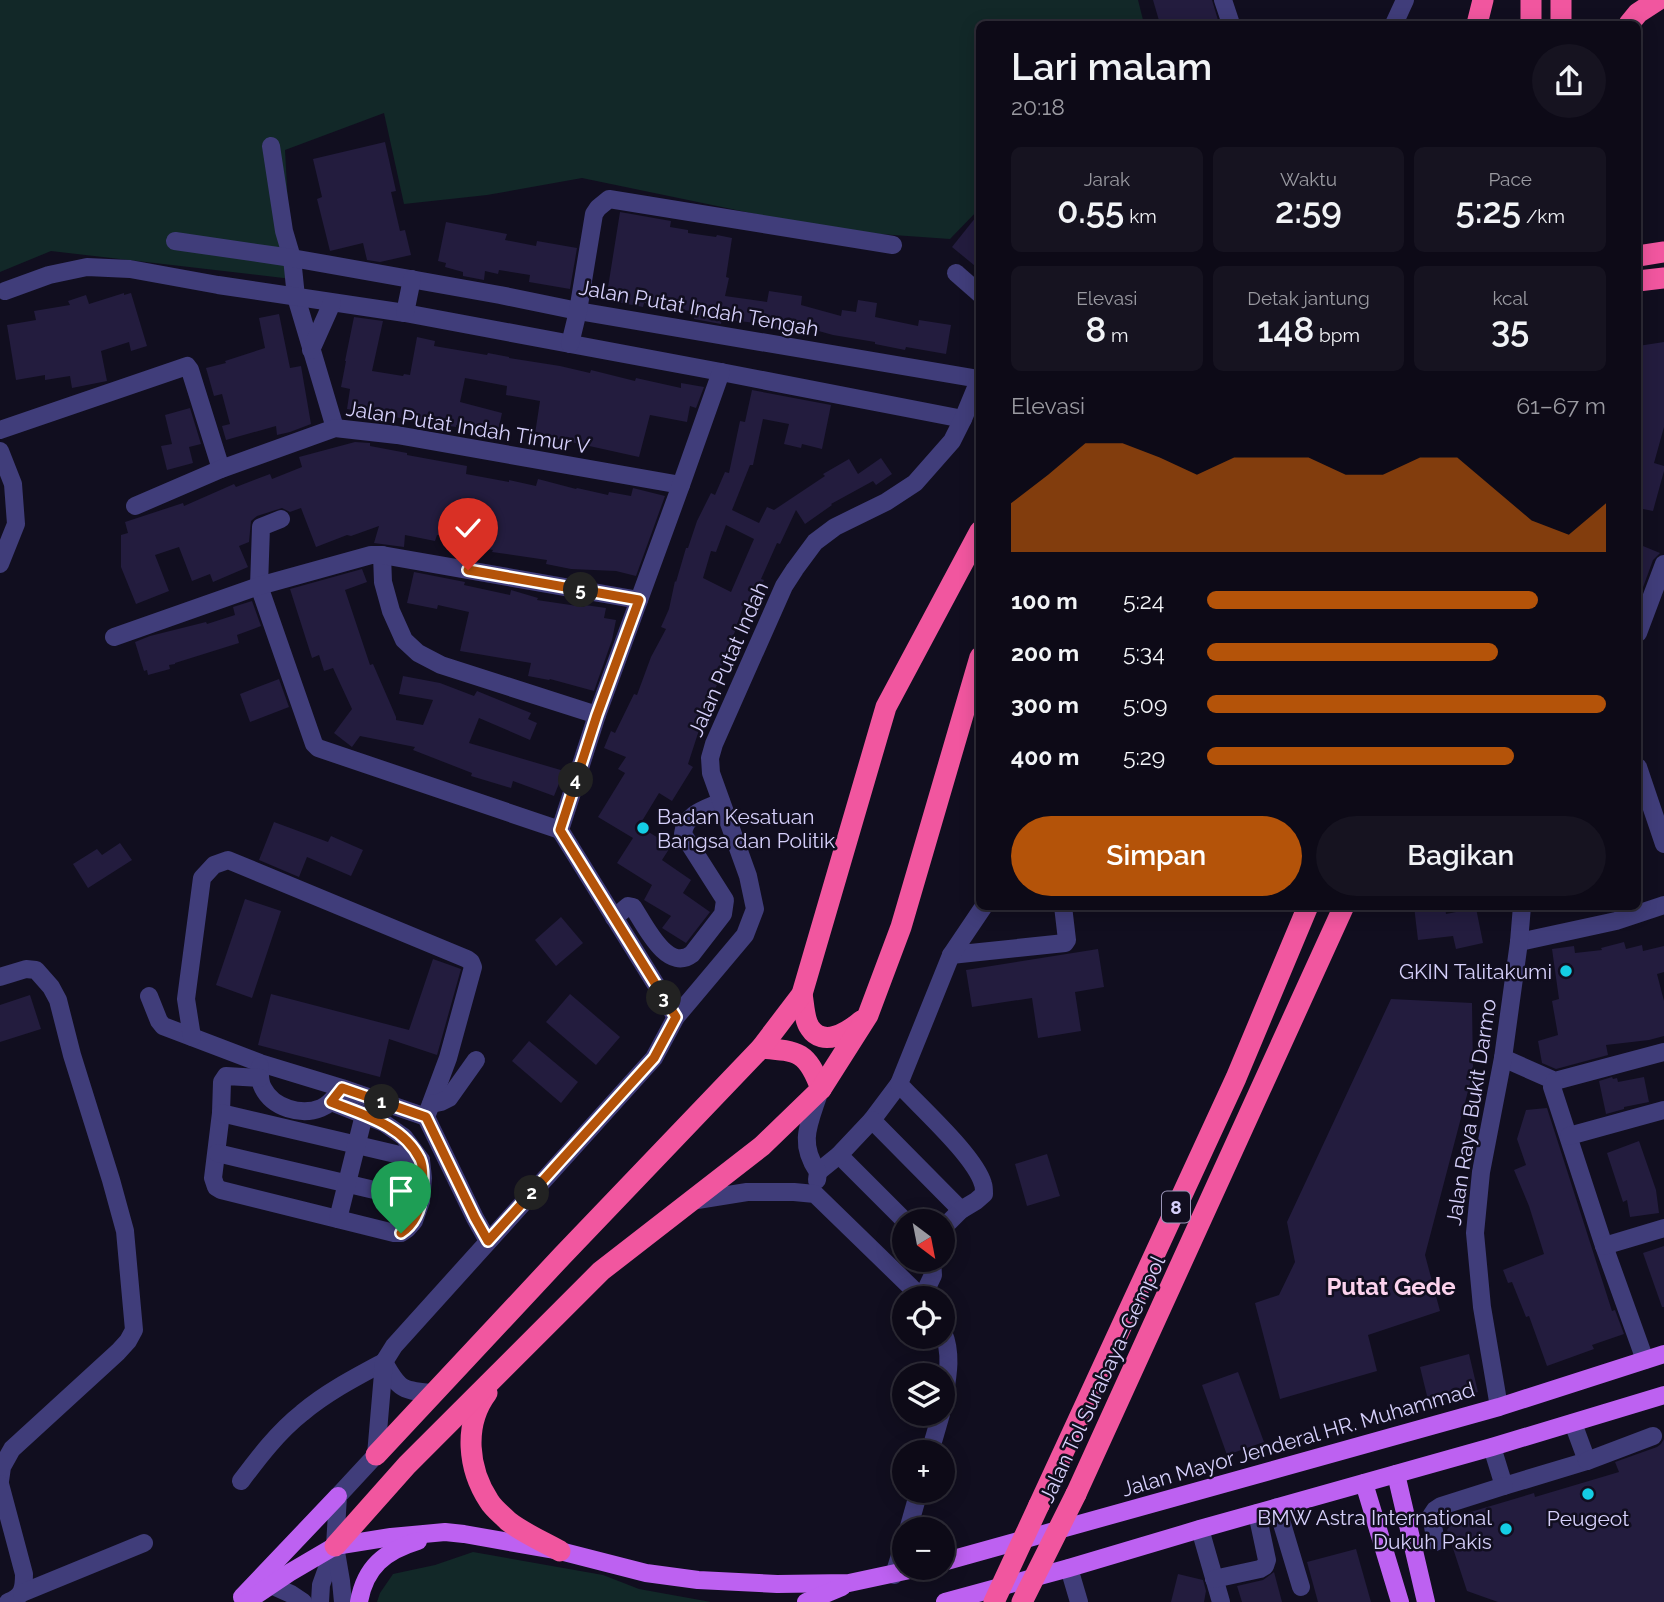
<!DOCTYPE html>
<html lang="id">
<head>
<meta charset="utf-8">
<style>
	:root { --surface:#0d0a17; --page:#161320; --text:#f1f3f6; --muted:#9a9aa1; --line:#2d2b36; --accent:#b45309 }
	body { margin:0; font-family:Raleway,sans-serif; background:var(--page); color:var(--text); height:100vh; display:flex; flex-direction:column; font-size:26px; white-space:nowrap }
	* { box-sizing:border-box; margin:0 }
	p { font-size:23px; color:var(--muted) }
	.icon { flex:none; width:38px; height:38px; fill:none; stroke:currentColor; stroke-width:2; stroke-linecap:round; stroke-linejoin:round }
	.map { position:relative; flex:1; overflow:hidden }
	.panel { position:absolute; left:976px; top:21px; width:665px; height:889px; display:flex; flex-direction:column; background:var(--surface); border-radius:10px; box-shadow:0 4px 18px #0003,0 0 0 2px var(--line) }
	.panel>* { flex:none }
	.needle { width:46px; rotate:148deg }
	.buttons { position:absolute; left:892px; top:1209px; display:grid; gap:14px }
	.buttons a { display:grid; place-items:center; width:63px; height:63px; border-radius:50%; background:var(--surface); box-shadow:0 4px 18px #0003,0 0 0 2px var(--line); font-size:35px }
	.pin { position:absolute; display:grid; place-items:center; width:60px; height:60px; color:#fff; margin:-72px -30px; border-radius:50% 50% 50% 0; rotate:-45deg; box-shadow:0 0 7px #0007 }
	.pin .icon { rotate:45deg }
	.km { position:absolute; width:35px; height:35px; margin:-18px; border-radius:50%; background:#222; color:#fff; font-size:19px; line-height:35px; text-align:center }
	.round { display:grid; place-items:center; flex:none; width:74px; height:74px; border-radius:37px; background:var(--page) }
	.head { display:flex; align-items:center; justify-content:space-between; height:119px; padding:0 35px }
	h1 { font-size:38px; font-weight:600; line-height:52px }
	.stats { display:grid; grid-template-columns:repeat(3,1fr); gap:10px; height:119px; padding:7px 35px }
	.stats div { display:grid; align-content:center; border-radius:10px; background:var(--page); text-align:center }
	.stats b { font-size:35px; font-weight:600 }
	.stats small { font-size:19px; font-weight:400 }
	.stats p { font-size:19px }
	.chart { height:196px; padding:14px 35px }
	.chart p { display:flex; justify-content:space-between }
	.chart svg { width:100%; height:126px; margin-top:7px; fill:var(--accent); opacity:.7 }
	.primary-button { display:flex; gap:14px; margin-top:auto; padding:14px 35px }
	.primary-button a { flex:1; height:80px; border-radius:42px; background:var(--accent); color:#fff; font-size:28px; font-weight:600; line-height:80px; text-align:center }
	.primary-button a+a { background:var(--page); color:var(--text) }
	ul { padding:0 35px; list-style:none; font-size:23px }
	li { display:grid; grid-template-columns:112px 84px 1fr; align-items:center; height:52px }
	li i { height:18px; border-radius:9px; background:var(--accent) }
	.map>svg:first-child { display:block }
	.green { fill:#122828 }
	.building { fill:#231c3e; fill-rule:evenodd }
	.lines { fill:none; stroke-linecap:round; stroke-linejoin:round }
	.minor { stroke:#403d7a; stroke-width:18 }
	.major { stroke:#bd61f1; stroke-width:18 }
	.highway { stroke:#f1569f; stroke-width:21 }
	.highway-bridge { stroke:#f1569f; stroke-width:21 }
	.route-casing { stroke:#fff; stroke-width:14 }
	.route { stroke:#b45309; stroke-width:9 }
	.poi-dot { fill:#14cde4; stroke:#110e1f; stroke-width:2.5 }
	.labels { text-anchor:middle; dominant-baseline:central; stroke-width:5; stroke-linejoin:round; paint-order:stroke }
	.shield { fill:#110e1f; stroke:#9b96b9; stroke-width:2 }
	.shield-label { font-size:19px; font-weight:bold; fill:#d6d0fb }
	.street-label { font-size:21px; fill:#d6d0fb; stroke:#110e1f }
	.poi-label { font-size:21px; fill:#d6d0fb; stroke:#110e1f; text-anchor:end }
	.quarter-label { font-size:24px; font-weight:bold; fill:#fbd2ec; stroke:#110e1f }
</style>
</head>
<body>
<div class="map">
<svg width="1664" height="1602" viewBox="0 0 1664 1602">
	<rect width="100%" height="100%" fill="#110e1f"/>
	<g class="green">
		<polygon points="0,0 1138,0 1144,24 980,24 980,208 950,239 837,231 582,178 487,195 404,204 384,113 285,150 292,279 51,251 0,272"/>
		<polygon points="473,1552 603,1575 639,1589 711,1602 377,1602 380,1593 393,1574 435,1565"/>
	</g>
	<g class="building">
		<polygon points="1153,0 1212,0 1218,20 1202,24 1160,24"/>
		<polygon points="385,142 396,191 391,192 400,231 405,230 411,255 380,262 367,260 363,243 330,251 317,199 322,197 313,159"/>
		<polygon points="620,212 671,221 670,227 688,230 688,233 716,237 717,235 732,238 726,277 729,278 725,296 767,302 769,291 802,296 801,305 841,316 842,310 856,312 858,300 877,303 875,317 918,326 919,320 951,325 946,354 906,347 905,350 875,344 875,342 833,335 797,325 796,331 790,330 789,331 764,327 764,324 722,319 721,324 694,319 695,312 644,303 643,307 606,300"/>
		<polygon points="980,212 980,270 952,247"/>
		<polygon points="446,222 507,234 505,240 536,246 537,241 577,248 570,289 529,282 530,275 499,270 498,274 485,271 484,280 463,276 463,272 445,267 446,263 438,261"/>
		<polygon points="124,293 124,295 131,293 147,346 131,351 129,342 101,351 107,381 72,388 70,376 45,380 45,375 16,380 7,325 36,320 34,311 70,305 68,301 86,295 89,304"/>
		<polygon points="279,314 290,368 301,366 311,424 290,432 277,435 276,426 226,440 222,426 230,424 222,394 214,396 206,368 226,363 225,361 265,348 259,318"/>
		<polygon points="354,317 383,321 372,371 403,376 404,374 410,375 417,337 435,341 434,346 487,355 488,353 509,357 509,358 560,366 590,373 591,370 635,381 636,378 681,388 681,383 704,387 696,408 690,406 687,422 650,415 639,457 535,434 540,401 506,395 507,386 465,378 460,402 502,413 497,436 456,425 456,427 394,417 393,414 385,415 347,409 350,389 341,387 346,361 345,361"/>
		<polygon points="1664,342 1664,427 1654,463 1664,466 1664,471 1653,511 1638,508 1638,376 1641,377 1638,346"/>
		<path d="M752,390L831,405L822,449L802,444L801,448L784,444L789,424L763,419L753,465H750L732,510L759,523L767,507L774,510L825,476L823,474L849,459L858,474L881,458L892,474L876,485L873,481L831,504L832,505L805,524L796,510L780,544L777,543L761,579L764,580L753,608L744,604L728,652L713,683L717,685L698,720L702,721L688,764L693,767L672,801L659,793L639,826L671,846L662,860L691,880L683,893L710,912L686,943L662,928L671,916L644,900L652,885L617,863L633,838L598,817L625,773L618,769L626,757L604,748L611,731L615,733L634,694L637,695L651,657L666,629L661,627L669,609L675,581L676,582L686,548H688L697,521L711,493L715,495L725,472L729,473L740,421L745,422ZM726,525L754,539L731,592L703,578L711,551L716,552Z"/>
		<polygon points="190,408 201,444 189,447 193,463 167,470 161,446 172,444 165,415"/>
		<polygon points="355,442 370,443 370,446 407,453 407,455 467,466 466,474 509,482 509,480 536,486 538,479 576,489 577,488 608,495 609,492 631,496 633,488 665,496 636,576 616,571 571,569 546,564 547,560 492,552 493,550 479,547 482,536 449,532 448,537 437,535 435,541 405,535 404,547 374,543 379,526 351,536 347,535 316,547 301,508 290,512 282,508 257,516 251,521 249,542 239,546 248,567 213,582 210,574 192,581 179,547 155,555 169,591 136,604 121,567 121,535 128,533 125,522 183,503 184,506 234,484 236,487 270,474 272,479 302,467 299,457"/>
		<polygon points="1638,544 1660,553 1653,560 1638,601"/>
		<polygon points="362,569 367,582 345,590 370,665 373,664 396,717 396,720 423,725 433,700 399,694 403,676 440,683 474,696 477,691 531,713 528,719 537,723 530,740 479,718 469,743 564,771 554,796 513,781 511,788 471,776 472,773 413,750 415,747 360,736 352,747 334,733 352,709 333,668 324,671 319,655 312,658 290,589"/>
		<polygon points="414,572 465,582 464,585 510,595 511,590 538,598 537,600 584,607 585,605 606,608 604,618 616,620 612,640 594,691 550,679 549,680 528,676 531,663 460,651 469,612 438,605 437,609 407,603"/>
		<polygon points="252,601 261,626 237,635 239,643 175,663 175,664 169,665 170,669 148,675 147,670 144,671 135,642 150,636 206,622 207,624 235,615 233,607"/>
		<polygon points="279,679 289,707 250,722 240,694"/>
		<polygon points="274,822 328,842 331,836 363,850 351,876 307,857 299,877 259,860"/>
		<polygon points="120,843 132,860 88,888 73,864 97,849 102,855"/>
		<polygon points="245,899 281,911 252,998 216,985"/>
		<polygon points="1414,906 1445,906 1446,914 1476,908 1483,943 1456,949 1453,936 1418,940"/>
		<polygon points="561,917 583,943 556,966 535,940"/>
		<polygon points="1624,942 1626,949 1642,945 1643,951 1664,946 1664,972 1657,974 1664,1001 1664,1036 1649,1040 1606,1045 1608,1055 1556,1069 1542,1063 1538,1041 1558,1035 1552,1001 1559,999 1552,949 1574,946 1575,953 1602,950 1601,948"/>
		<polygon points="1098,949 1104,987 1075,992 1081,1031 1038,1038 1032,998 972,1007 966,970"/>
		<polygon points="433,959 461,969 437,1055 389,1039 380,1077 258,1045 271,994 409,1030"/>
		<polygon points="570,994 620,1037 596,1065 546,1022"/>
		<polygon points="30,995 41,1029 0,1042 0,1005"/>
		<polygon points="1391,999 1472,1003 1473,1072 1425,1255 1440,1311 1368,1335 1377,1371 1280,1399 1255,1303 1279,1295 1295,1262 1287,1222"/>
		<polygon points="529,1041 578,1082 561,1103 512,1061"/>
		<polygon points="1612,1077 1613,1079 1617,1078 1618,1082 1644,1077 1649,1102 1624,1107 1624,1109 1606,1114 1599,1081"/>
		<polygon points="1547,1108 1612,1311 1615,1310 1624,1334 1592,1345 1594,1349 1547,1366 1529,1316 1526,1317 1512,1282 1508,1283 1503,1270 1544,1254 1529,1206 1514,1170 1526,1165 1517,1139 1526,1110"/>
		<polygon points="1639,1141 1656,1190 1659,1213 1630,1217 1627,1200 1623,1202 1607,1153"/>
		<polygon points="1047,1154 1060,1196 1027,1206 1015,1164"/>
		<polygon points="1664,1246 1664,1307 1662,1307 1643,1253"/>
		<polygon points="1469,1354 1478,1392 1429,1404 1420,1367"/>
		<polygon points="1238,1372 1264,1442 1227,1455 1202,1385"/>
		<polygon points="1664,1439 1664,1602 1498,1602 1467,1591 1447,1530 1457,1516 1534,1493 1535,1497 1619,1472 1615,1462 1657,1447 1661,1444"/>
		<polygon points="1356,1549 1371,1602 1318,1602 1307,1562"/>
		<polygon points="1274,1572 1282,1602 1242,1602 1237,1586 1263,1580"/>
		<polygon points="1178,1574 1203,1580 1206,1591 1204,1602 1171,1602"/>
	</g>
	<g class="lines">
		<g class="minor">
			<polyline points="1223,0 1231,24"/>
			<polyline points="1394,24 1405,0"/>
			<polyline points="271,146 284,231 292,258 296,297 335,428"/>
			<polyline points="175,241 292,258 500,295 578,311 979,379"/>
			<polyline points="956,273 980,294"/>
			<polyline points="5,291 49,275 87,267 130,269 218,285 405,313 721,372 963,419"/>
			<polyline points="405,313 412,279"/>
			<polyline points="570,344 578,311 594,214 598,208 609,199 893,245"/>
			<polyline points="311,350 332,303"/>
			<polyline points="0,430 187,366 190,370 221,469"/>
			<polyline points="0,451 13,484 16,524 0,564"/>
			<polyline points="135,506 221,469 335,428 397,435 681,485"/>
			<polyline points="281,519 261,527 259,586 314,744 318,748 560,830"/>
			<polyline points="382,555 383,582 391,611 404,640 418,653 441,665 597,715"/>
			<polyline points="1638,633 1664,564"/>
			<polyline points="114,637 259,586 371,555 382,555 639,600"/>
			<polyline points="1638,767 1664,844"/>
			<path d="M614,918L628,906L633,907C645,925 667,973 692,954L723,914L725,900L683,834C685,814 705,809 721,802"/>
			<polyline points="1519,942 1616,921 1664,905"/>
			<polyline points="951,955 1065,943 1067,940 1063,906"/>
			<polyline points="0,977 26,969 36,970 51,987 58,1000 72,1055 111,1180 125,1231 134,1330 128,1341 118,1352 12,1449 2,1467 0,1481"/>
			<polyline points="149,996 159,1021 163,1026 260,1063 342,1088 426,1117"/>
			<polyline points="676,1017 560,830 597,715 681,485 721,372"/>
			<polyline points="192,1037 186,999 202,878 214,865 228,860 467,959 471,962 473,967 448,1058 426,1117 475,1218 488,1241"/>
			<polyline points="1503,1058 1555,1081 1664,1052"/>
			<path d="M260,1066C260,1073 259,1081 263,1088C273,1108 301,1116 321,1108C329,1105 333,1099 338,1093"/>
			<polyline points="260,1078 226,1076 222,1082 221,1113 213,1178 216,1187 221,1190 394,1233 401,1233 407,1229 414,1221 421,1201 423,1178 421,1160 404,1137 384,1123 331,1102"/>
			<polyline points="1555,1081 1552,1087 1604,1246 1645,1360"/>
			<polyline points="431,1104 441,1102 449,1098 476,1060"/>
			<polyline points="221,1113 421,1160"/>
			<polyline points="872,1120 899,1084"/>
			<polyline points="1569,1136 1664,1110"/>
			<polyline points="217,1153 421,1201"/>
			<polyline points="839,1155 906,1222"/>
			<polyline points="818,1172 839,1155 872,1120 961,1210"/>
			<path d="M817,1180L818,1172C797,1142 810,1122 820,1090"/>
			<polyline points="691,1201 747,1192 794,1192 815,1194 922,1298"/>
			<polyline points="338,1219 364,1115"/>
			<path d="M943,1228L961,1210L976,1201L984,1194C984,1191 984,1187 983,1184C975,1156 920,1107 899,1084L951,955L984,906"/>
			<polyline points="1604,1246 1664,1228"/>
			<polyline points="922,1298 933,1275 932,1260"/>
			<path d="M943,1332C953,1355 947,1380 943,1404"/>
			<path d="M384,1362C399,1390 403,1391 434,1393"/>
			<polyline points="1499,1407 1482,1307 1475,1233 1481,1172 1503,1058 1519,942 1522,906"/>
			<polyline points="1492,1447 1504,1486 1587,1461 1573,1423"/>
			<polyline points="930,1452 941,1414"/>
			<polyline points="1587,1461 1653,1436"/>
			<path d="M241,1481C259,1457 278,1432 302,1413C327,1392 356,1377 384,1362"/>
			<path d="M0,1484L24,1574C24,1588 23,1597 8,1602"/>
			<polyline points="1277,1507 1301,1587"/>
			<polyline points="1200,1529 1221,1602"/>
			<polyline points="908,1530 919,1491"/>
			<polyline points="1436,1542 1431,1516 1435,1510 1441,1506 1504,1486"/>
			<polyline points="1069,1568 1079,1602"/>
			<polyline points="894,1575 905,1539"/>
			<polyline points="1214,1579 1260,1569 1265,1566 1267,1560 1257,1513"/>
			<polyline points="271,1585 291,1594 303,1602"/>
			<polyline points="22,1593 144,1543"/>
			<polyline points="320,1602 321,1585 335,1546"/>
			<polyline points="343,1602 341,1581 335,1546 338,1496 376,1455 384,1362 394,1346 654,1058 676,1017 745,935 755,909 748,876 711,773 710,758 714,744 784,586 795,569 815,542 835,527 886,502 915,483 952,441 963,419 980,378"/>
		</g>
		<g class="major">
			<polyline points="1396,1474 1426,1602"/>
			<polyline points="1364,1483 1400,1602"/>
			<polyline points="943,1562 1499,1407 1664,1354"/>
			<polyline points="242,1597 338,1496"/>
			<polyline points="246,1602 289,1573 335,1546 391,1537 445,1532 464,1534 560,1551 646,1573 698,1580 777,1584 849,1583 919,1568"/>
			<path d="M359,1602C365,1567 385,1551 418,1541"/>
			<polyline points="806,1602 842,1587"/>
			<polyline points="945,1602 1069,1568 1200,1529 1492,1447 1664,1395"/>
		</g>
		<g class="highway">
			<polyline points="1477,24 1483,0"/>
			<polyline points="1531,24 1531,0"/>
			<polyline points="1561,24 1561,0"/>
			<polyline points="1629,24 1638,13 1658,0"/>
			<polyline points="1638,256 1664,252"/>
			<polyline points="1638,281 1664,278"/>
			<path d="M802,994C804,1004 804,1020 810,1028C823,1048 848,1032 861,1021"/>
			<path d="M761,1048C798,1051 807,1051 821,1089"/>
			<path d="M487,1393C463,1425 468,1469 489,1501C493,1508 502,1515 508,1521C523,1533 544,1542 560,1551"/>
			<polyline points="376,1455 562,1256 761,1048 802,994 886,707 980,531"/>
			<polyline points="1076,1494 1344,906"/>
			<polyline points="1039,1505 1236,1078 1308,906"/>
			<polyline points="335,1546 407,1465 601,1271 762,1146 821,1089 868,1015 901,927 980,657"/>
		</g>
		<g class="highway-bridge">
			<polyline points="994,1602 1039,1505"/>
			<polyline points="1022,1602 1076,1494"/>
		</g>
	</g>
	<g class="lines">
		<g class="route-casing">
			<path id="route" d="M401,1233C415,1224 421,1208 422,1191C423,1181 424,1168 420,1159C403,1125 364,1115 331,1102L342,1088L426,1117L475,1218L488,1241L654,1058L676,1017L560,830L597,715L639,600L468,570"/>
		</g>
		<use href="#route" class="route"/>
	</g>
	<g class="poi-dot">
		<circle cx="643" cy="828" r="7"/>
		<circle cx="1566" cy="971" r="7"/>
		<circle cx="1588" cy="1494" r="7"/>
		<circle cx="1506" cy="1529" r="7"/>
	</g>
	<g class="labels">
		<rect class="shield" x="1162" y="1191.5" width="28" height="31" rx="5"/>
		<g class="shield-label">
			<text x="1176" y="1207">8</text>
		</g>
		<g class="street-label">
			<text transform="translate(699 308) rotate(10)">Jalan Putat Indah Tengah</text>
			<text transform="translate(468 427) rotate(9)">Jalan Putat Indah Timur V</text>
			<text transform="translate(728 659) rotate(-66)">Jalan Putat Indah</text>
			<text transform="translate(1471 1112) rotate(-81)">Jalan Raya Bukit Darmo</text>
			<text transform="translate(1102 1379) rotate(-65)">Jalan Tol Surabaya–Gempol</text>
			<text transform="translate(1298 1439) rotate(-16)">Jalan Mayor Jenderal HR. Muhammad</text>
		</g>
		<g class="poi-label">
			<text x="657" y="816" text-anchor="start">Badan Kesatuan<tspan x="657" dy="24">Bangsa dan Politik</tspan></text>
			<text x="1552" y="971">GKIN Talitakumi</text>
			<text x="1492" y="1517">BMW Astra International<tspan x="1492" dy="24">Dukuh Pakis</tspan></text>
			<text x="1588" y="1518" text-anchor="middle">Peugeot</text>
		</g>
		<g class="quarter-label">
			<text x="1391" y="1286">Putat Gede</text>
		</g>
	</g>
</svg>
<div class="buttons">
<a><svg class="needle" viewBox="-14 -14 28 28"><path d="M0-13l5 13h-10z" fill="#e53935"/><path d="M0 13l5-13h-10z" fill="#9a9aa1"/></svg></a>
<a><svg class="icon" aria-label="locate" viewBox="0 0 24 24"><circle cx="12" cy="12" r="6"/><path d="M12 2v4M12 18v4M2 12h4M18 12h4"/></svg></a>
<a><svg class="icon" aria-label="layers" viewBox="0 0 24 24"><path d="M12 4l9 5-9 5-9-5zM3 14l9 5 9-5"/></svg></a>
<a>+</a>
<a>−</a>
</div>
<div class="pin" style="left:401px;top:1233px;background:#1e9e55"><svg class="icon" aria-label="arrive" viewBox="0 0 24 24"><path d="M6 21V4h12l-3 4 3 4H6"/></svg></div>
<div class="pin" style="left:468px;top:570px;background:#d93025"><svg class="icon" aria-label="check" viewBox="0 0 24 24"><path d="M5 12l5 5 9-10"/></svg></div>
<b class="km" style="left:382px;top:1102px">1</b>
<b class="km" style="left:532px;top:1193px">2</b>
<b class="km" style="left:664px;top:998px">3</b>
<b class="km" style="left:576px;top:780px">4</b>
<b class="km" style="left:581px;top:590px">5</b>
<section class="panel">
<div class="head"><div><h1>Lari malam</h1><p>20:18</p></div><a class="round"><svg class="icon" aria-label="share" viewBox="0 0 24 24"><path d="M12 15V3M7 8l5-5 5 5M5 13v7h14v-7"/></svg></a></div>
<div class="stats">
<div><p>Jarak</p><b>0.55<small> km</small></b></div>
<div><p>Waktu</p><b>2:59</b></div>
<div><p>Pace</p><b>5:25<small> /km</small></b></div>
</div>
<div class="stats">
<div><p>Elevasi</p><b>8<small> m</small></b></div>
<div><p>Detak jantung</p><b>148<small> bpm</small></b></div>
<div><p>kcal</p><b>35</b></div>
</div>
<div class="chart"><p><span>Elevasi</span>61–67 m</p>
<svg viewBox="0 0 160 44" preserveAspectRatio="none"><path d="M0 44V27L10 17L20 6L30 6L40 11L50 17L60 11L70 11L80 11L90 17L100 17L110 11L120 11L130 22L140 33L150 38L160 27V44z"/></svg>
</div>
<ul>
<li><b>100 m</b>5:24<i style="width:83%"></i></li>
<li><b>200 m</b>5:34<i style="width:73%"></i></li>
<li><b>300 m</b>5:09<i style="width:100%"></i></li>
<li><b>400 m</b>5:29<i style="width:77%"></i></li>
</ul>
<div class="primary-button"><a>Simpan</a><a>Bagikan</a></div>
</section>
</div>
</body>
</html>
